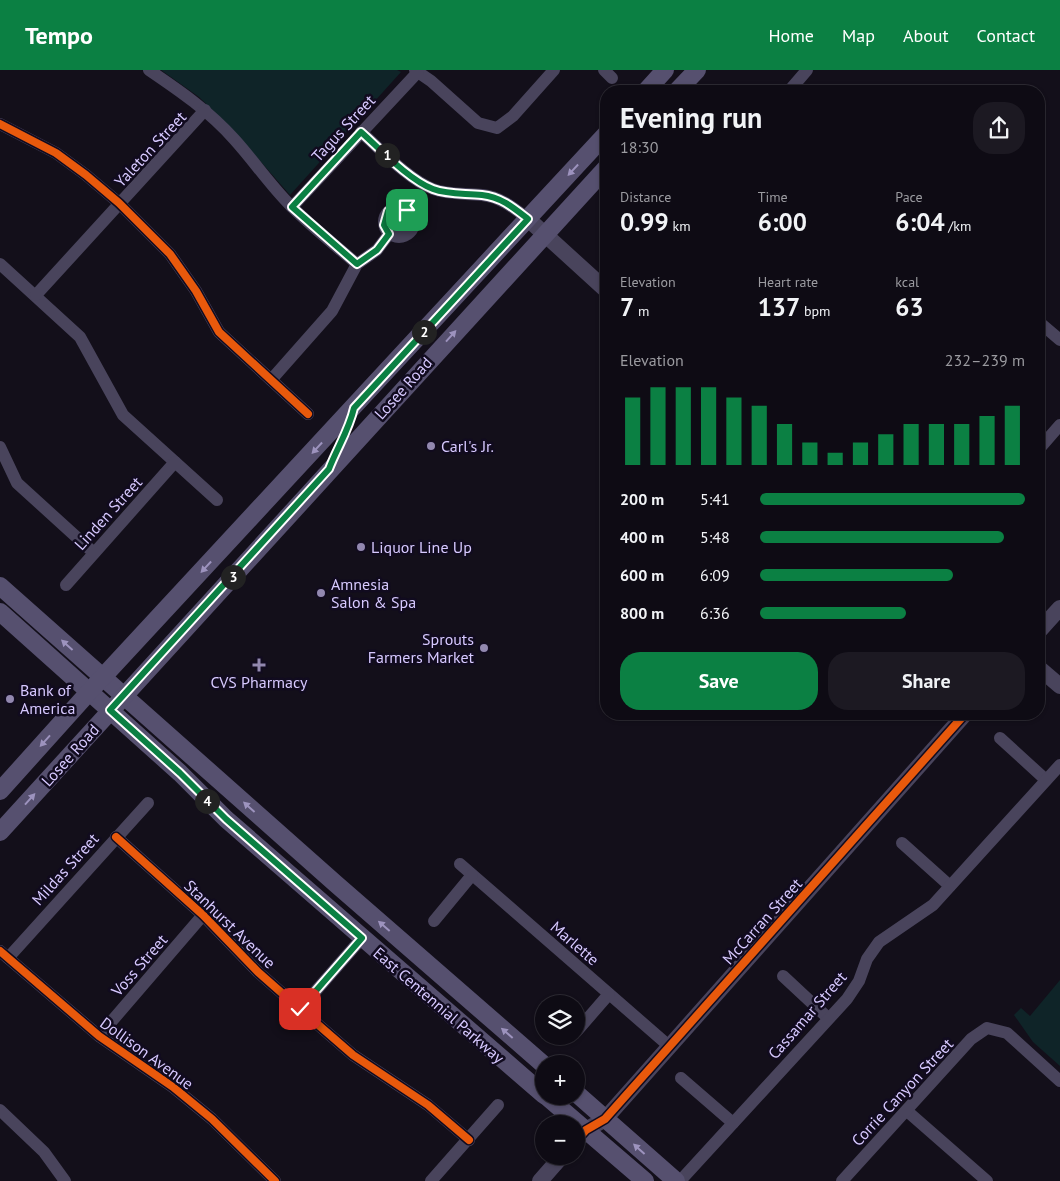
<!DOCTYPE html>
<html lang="en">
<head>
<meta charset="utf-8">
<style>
	:root { --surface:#0e0b14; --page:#1c1922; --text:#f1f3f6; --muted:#9b9ba0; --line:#2e2b34; --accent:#0b8043 }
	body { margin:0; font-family:"PT Sans",sans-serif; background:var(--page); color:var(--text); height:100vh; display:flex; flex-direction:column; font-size:19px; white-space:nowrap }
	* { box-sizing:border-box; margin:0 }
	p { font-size:16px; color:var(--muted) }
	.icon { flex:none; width:28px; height:28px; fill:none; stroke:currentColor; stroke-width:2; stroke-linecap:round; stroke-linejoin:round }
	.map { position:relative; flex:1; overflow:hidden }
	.sheet { position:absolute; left:600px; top:15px; width:445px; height:635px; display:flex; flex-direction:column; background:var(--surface); border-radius:20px; box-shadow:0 1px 4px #0004,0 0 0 1px var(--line) }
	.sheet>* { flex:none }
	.fabs { position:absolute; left:535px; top:925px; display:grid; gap:10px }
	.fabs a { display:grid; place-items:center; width:50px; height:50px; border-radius:50%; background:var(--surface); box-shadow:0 1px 4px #0004,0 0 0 1px var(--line); font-size:25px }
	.pin { position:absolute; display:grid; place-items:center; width:42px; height:42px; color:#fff; margin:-21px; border-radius:10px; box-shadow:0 2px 8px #0006 }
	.km { position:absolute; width:25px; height:25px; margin:-12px; border-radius:50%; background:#222; color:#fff; font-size:14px; line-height:25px; text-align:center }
	.round { display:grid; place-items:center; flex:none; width:52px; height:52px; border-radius:20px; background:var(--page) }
	.overview { display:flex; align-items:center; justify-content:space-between; height:85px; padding:0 20px }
	h1 { font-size:28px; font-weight:700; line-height:38px }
	.stats { display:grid; grid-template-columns:repeat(3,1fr); gap:8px; height:85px; padding:5px 20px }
	.stats div { display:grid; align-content:center }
	.stats b { font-size:25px; font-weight:700 }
	.stats small { font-size:14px; font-weight:400 }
	.stats p { font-size:14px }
	.chart { height:140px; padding:10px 20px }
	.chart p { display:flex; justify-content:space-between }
	.chart svg { width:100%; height:90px; margin-top:5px; stroke:var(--accent); stroke-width:6 }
	.action { display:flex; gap:10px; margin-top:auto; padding:10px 20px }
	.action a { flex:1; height:58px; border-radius:20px; background:var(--accent); color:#fff; font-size:20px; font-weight:700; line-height:58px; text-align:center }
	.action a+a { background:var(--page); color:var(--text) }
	ul { padding:0 20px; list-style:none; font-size:16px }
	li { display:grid; grid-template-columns:80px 60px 1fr; align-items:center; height:38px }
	li i { height:12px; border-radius:6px; background:var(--accent) }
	header { display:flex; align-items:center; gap:30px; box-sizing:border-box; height:70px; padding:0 25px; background:var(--accent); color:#fff }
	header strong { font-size:24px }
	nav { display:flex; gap:28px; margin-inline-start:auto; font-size:18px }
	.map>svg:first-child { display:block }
	.green { fill:#0f2428 }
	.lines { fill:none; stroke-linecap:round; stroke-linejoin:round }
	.minor { stroke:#49445c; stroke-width:12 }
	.tertiary { stroke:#49445c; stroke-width:16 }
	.secondary { stroke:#56506f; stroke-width:18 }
	.cycleway-casing { stroke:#110b1f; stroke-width:11 }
	.cycleway { stroke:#e8590c; stroke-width:8 }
	.oneway { fill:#9d93be }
	.route-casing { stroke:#fff; stroke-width:10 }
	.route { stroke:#0b8043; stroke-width:6 }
	.poi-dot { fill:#9288af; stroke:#110b1f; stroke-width:2 }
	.labels { text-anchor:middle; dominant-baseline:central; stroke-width:5; stroke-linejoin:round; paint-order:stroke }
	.street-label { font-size:16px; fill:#d7c9ff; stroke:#110b1f }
	.poi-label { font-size:16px; fill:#d7c9ff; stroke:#110b1f; text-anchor:start }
</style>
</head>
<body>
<header>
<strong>Tempo</strong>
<nav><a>Home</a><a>Map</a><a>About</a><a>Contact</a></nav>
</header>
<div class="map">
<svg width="1060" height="1111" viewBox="0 0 1060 1111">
	<rect width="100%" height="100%" fill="#130f1a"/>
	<g class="green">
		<polygon points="161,0 397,0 401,2 290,125 233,60 199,27"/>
		<polygon points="1060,910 1060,996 1033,972 1014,945 1021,938 1030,946"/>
	</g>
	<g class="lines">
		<g class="minor">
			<path d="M149,0C180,21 209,41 234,69C254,91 270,115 291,136C312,157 335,175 357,194"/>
			<polyline points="415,0 431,11 478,53 497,58 513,46 554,0"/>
			<polyline points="604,0 612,8"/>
			<polyline points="789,21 807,0"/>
			<polyline points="0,54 56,83 86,105 119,133 170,184 196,221 219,262 308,344"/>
			<path d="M361,62C380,79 409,110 433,119C449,125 465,123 482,125C501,127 514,138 528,149"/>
			<circle cx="399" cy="152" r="15"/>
			<polyline points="292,137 418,2"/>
			<polyline points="0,194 80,267 123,345 217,430"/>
			<polyline points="36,225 205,40"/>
			<polyline points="1039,252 1060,270"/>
			<polyline points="271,310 332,241 357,194 377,180 389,164"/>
			<polyline points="0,377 17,413 94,483"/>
			<polyline points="1039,379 1060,355"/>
			<polyline points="66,515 175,392"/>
			<polyline points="1000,668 1046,710"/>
			<polyline points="116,767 203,845 258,902 300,939 353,985 428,1035 469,1070"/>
			<polyline points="902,773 950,816"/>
			<polyline points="460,794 669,976"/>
			<polyline points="434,851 472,805"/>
			<polyline points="0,881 99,966 173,1017 212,1049 275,1111"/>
			<polyline points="8,888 148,733"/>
			<polyline points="783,906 828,948"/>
			<polyline points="300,939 362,868"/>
			<polyline points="576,962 609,924"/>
			<polyline points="99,966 203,845"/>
			<polyline points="681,1008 733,1053"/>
			<polyline points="0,1040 44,1082 65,1111"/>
			<polyline points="907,1041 987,1111"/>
			<polyline points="431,1111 498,1035"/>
			<polyline points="680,1111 847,929 859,911 867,889 879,872 933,835 1060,695"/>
			<polyline points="842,1111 971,969 987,958 1007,963 1060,1011"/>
		</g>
		<g class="tertiary">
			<polyline points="528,149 606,220"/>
			<polyline points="1039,561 1060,538"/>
			<polyline points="1039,598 1060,616"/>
			<polyline points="576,1071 586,1060 605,1049 965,644"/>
			<polyline points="540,1111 562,1086"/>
		</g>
		<g class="secondary">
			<polyline points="646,21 665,0"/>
			<polyline points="677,21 697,0"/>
			<polyline points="0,516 336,814 544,995"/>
			<polyline points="0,542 180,703 226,749 544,1025"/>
			<polyline points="0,721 89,622 606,64"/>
			<polyline points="0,762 606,98"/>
			<polyline points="576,1023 676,1111"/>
			<polyline points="546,1026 645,1111"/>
		</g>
		<g class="cycleway-casing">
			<g id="cycleway">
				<polyline points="0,54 56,83 86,105 119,133 170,184 196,221 219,262 308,344"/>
				<polyline points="116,767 203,845 258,902 300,939 353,985 428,1035 469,1070"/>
				<polyline points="0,881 99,966 173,1017 212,1049 275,1111"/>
				<polyline points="576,1071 586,1060 605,1049 965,644"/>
			</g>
		</g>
		<use href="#cycleway" class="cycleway"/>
	</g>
	<defs><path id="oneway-solid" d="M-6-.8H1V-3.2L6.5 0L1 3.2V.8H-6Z" transform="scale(1.25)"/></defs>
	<g class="oneway">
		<use href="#oneway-solid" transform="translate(573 100) rotate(133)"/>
		<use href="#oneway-solid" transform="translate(451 266) rotate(-48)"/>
		<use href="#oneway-solid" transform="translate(317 378) rotate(133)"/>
		<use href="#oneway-solid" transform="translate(206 497) rotate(133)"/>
		<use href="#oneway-solid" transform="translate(67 575) rotate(-138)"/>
		<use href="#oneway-solid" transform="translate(45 671) rotate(132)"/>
		<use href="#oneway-solid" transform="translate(30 729) rotate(-48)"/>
		<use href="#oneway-solid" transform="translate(249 737) rotate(-138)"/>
		<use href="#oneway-solid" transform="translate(384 856) rotate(-139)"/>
		<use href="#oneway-solid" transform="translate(507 963) rotate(-139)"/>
		<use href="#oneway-solid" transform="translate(639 1079) rotate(-138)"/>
	</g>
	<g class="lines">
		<g class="route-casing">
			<path id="route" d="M300,939L362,868L226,749L180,703L110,640L329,399C337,378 349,360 354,338L528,149C514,138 501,127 482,125C465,123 449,125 433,119C409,110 380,79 361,62L292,137L357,194L377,180L389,164L384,155L388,141L397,137L407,140"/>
		</g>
		<use href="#route" class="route"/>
	</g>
	<g class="poi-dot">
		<circle cx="431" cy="376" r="5"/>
		<circle cx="361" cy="477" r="5"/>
		<circle cx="321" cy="523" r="5"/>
		<circle cx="484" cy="578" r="5"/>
		<path d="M256.5 587.5h5v5h5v5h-5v5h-5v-5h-5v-5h5z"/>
		<circle cx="10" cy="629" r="5"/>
	</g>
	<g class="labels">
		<g class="street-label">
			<text transform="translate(343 58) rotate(-47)">Tagus Street</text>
			<text transform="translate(150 79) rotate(-47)">Yaleton Street</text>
			<text transform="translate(403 318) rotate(-48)">Losee Road</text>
			<text transform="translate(108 443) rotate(-48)">Linden Street</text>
			<text transform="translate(70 685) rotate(-48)">Losee Road</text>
			<text transform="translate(65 799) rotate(-48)">Mildas Street</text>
			<text transform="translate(762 851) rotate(-48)">McCarran Street</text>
			<text transform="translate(230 854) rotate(44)">Stanhurst Avenue</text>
			<text transform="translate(575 873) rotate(41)">Marlette</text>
			<text transform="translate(139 895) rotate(-49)">Voss Street</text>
			<text transform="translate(439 935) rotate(41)">East Centennial Parkway</text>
			<text transform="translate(807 945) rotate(-49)">Cassamar Street</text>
			<text transform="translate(147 983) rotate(36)">Dollison Avenue</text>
			<text transform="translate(902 1022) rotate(-47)">Corrie Canyon Street</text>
		</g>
		<g class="poi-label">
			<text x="441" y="376">Carl's Jr.</text>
			<text x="371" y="477">Liquor Line Up</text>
			<text x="331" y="514">Amnesia<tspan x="331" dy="18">Salon &amp; Spa</tspan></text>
			<text x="474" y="569" text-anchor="end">Sprouts<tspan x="474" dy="18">Farmers Market</tspan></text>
			<text x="259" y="612" text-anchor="middle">CVS Pharmacy</text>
			<text x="20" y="620">Bank of<tspan x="20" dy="18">America</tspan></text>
		</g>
	</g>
</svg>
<div class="fabs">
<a><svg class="icon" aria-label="layers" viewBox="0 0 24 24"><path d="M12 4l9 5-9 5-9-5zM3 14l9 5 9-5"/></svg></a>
<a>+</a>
<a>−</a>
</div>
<div class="pin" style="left:407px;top:140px;background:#1e9e55"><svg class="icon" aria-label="arrive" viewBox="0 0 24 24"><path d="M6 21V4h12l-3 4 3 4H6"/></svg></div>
<div class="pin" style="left:300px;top:939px;background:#d93025"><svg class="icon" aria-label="check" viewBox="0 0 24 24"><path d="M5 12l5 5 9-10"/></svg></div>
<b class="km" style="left:387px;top:85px">1</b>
<b class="km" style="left:424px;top:262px">2</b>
<b class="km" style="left:233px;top:507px">3</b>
<b class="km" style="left:207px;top:731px">4</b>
<section class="sheet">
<div class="overview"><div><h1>Evening run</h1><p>18:30</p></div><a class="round"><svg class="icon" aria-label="share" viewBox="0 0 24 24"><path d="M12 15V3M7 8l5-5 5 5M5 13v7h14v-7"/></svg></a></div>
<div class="stats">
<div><p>Distance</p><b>0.99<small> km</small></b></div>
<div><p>Time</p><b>6:00</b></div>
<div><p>Pace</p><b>6:04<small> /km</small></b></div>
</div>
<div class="stats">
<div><p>Elevation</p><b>7<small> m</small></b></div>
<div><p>Heart rate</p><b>137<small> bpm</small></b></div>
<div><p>kcal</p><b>63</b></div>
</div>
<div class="chart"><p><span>Elevation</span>232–239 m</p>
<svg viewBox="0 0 160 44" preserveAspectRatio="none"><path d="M5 44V11M15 44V6M25 44V6M35 44V6M45 44V11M55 44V15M65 44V24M75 44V33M85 44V38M95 44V33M105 44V29M115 44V24M125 44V24M135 44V24M145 44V20M155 44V15"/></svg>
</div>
<ul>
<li><b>200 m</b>5:41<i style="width:100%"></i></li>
<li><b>400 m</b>5:48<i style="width:92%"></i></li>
<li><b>600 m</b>6:09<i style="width:73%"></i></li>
<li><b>800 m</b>6:36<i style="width:55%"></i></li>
</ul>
<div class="action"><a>Save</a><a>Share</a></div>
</section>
</div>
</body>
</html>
